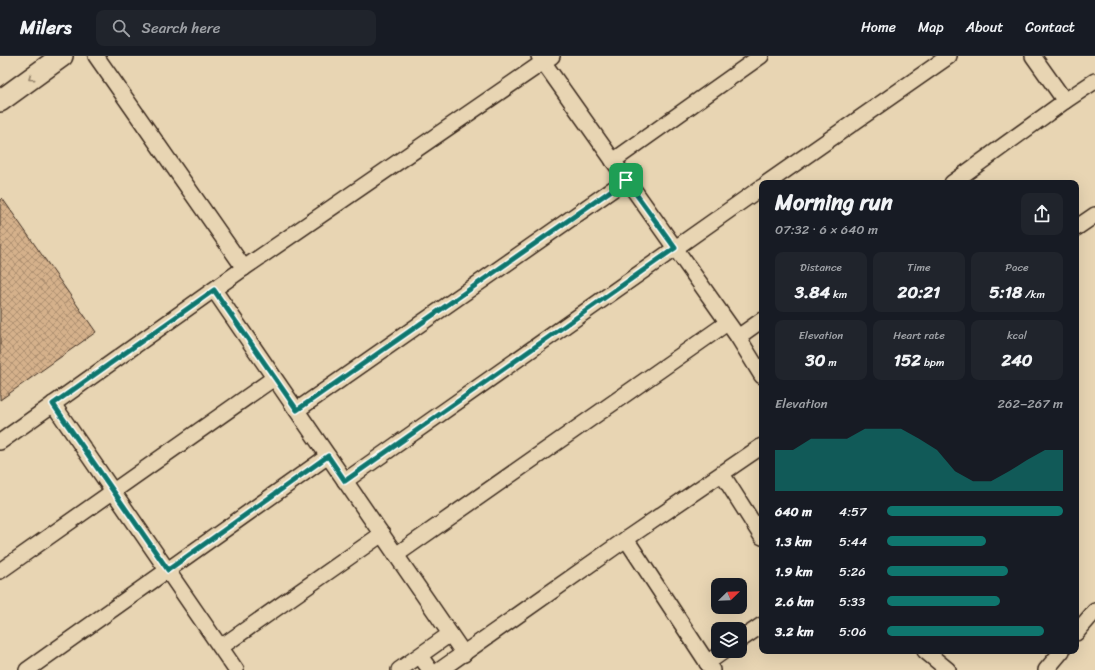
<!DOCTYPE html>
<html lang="en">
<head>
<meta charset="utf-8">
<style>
	:root { --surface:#171b24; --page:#20242c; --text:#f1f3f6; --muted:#9ea1a6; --line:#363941; --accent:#0f766e }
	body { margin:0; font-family:Sriracha,sans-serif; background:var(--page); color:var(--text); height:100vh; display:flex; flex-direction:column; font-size:15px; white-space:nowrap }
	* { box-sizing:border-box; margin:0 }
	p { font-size:13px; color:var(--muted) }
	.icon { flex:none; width:22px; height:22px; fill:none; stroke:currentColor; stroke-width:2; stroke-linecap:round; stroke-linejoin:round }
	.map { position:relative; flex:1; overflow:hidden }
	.side { position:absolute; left:759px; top:124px; width:320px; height:474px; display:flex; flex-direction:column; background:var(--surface); border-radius:8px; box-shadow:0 4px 16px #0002 }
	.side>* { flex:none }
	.needle { width:26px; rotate:67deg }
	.buttons { position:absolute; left:711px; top:522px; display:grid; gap:8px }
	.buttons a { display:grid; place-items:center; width:36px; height:36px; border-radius:8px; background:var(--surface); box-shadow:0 4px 16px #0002; font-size:20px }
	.pin { position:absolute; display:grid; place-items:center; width:34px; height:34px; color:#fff; margin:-17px; border-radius:8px; box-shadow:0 2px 6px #0006 }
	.round { display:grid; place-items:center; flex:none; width:42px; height:42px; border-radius:8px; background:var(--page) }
	.headline { display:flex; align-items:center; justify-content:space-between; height:68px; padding:0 16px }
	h1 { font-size:22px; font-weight:800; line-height:30px }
	.stats { display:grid; grid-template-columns:repeat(3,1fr); gap:6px; height:68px; padding:4px 16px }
	.stats div { display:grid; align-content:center; border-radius:8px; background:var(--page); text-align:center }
	.stats b { font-size:17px; font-weight:800 }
	.stats small { font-size:11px; font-weight:400 }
	.stats p { font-size:11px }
	.chart { height:112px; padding:8px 16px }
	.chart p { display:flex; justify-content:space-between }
	.chart svg { width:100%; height:72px; margin-top:4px; fill:var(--accent); opacity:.7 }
	ul { padding:0 16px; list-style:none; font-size:13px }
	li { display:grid; grid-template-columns:64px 48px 1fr; align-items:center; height:30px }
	li i { height:10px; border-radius:5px; background:var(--accent) }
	header { display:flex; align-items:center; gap:24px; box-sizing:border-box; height:56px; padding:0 20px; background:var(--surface); border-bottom:1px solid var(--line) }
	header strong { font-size:19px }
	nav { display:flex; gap:22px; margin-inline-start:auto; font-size:14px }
	.search { width:280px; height:36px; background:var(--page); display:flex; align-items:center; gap:10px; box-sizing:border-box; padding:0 14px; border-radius:8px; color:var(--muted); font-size:15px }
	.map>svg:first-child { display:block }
	.building { fill:url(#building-cross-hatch); stroke:#3b2a1e }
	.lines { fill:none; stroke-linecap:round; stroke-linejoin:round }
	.minor-casing { stroke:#3b2a1e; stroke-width:18 }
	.secondary-casing { stroke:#3b2a1e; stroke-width:24 }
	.minor { stroke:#e8d5b3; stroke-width:15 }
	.secondary { stroke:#e8d5b3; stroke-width:21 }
	.oneway { stroke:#928068 }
	.route-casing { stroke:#fff; stroke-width:8 }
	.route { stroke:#0f766e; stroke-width:5 }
</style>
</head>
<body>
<header>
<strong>Milers</strong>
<div class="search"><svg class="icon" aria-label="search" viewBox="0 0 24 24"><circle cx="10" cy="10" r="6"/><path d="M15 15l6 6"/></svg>Search here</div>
<nav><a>Home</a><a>Map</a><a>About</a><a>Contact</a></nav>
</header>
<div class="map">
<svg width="1095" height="614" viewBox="0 0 1095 614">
	<defs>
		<pattern id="building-cross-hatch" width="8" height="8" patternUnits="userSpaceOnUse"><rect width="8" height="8" fill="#d5b18b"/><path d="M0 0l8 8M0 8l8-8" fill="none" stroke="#ae9071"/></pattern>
	</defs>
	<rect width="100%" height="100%" fill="#e8d5b3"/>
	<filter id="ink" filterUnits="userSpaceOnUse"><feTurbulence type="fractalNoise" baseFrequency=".025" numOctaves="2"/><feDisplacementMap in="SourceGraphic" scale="8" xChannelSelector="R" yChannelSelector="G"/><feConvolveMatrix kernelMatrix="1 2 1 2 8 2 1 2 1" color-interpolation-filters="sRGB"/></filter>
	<g filter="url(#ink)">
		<polygon class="building" points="2,142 96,276 0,344 0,144"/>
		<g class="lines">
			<g class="minor-casing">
				<g id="minor">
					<polyline points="96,0 244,212"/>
					<polyline points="539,0 738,281 762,320"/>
					<polyline points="1033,0 1065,45 1095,25"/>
					<polyline points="613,105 761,0"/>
					<polyline points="767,127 949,0"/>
					<polyline points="952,127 1065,45"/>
					<polyline points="1076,172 1095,159"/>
					<polyline points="214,234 464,598"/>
					<polyline points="738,281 762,264"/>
					<polyline points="53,348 236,614"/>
					<polyline points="297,354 626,124"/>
					<polyline points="0,386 244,212 552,0"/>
					<polyline points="722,418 762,481"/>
					<polyline points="345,425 762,131"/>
					<polyline points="626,483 712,614"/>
					<polyline points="396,499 727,267"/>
					<polyline points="0,515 274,322"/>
					<polyline points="1076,577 1095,555"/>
					<polyline points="740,584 762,569"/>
					<polyline points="221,591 382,478"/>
					<polyline points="925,595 948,614"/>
					<polyline points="420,600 430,614"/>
					<polyline points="707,607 724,595"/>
					<polyline points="27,614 328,400"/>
					<polyline points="399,614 450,578"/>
					<polyline points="440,614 626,483 762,390"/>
					<polyline points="1046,614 1062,595"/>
				</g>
			</g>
			<g class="secondary-casing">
				<polyline id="secondary" points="0,45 62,0"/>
			</g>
			<use href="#minor" class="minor"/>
			<use href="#secondary" class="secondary"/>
		</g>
		<defs><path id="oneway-chevron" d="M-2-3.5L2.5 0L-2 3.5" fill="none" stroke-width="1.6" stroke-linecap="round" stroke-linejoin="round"/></defs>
		<use class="oneway" href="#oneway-chevron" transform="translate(31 22) rotate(144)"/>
	</g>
	<g class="lines" filter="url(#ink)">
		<g class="route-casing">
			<polygon id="route" points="626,124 675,192 345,425 328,400 168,514 53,348 214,234 297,354"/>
		</g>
		<use href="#route" class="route"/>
	</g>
</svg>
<div class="buttons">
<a><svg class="needle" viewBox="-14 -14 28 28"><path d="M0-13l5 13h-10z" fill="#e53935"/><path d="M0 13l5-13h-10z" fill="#9ea1a6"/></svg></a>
<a><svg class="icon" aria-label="layers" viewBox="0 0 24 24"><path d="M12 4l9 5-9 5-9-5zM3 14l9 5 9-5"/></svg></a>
</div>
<div class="pin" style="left:626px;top:124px;background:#1e9e55"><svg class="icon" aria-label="arrive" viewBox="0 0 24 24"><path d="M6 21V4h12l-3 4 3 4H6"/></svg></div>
<section class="side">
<div class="headline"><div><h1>Morning run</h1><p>07:32 · 6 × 640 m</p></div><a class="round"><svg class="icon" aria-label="share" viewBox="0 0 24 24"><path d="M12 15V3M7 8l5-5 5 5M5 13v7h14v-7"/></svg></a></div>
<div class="stats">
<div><p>Distance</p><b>3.84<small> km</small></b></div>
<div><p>Time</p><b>20:21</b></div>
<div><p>Pace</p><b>5:18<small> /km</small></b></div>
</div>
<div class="stats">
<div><p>Elevation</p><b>30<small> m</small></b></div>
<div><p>Heart rate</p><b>152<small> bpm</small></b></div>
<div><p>kcal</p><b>240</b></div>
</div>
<div class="chart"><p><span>Elevation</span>262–267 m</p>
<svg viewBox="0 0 160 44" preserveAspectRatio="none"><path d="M0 44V19L10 19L20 12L30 12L40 12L50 6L60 6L70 6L80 12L90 19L100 32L110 38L120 38L130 32L140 25L150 19L160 19V44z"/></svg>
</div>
<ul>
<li><b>640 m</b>4:57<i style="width:100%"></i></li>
<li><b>1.3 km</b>5:44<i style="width:56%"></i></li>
<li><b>1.9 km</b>5:26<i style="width:69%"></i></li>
<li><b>2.6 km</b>5:33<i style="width:64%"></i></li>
<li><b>3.2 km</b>5:06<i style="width:89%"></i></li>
</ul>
</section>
</div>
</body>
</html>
